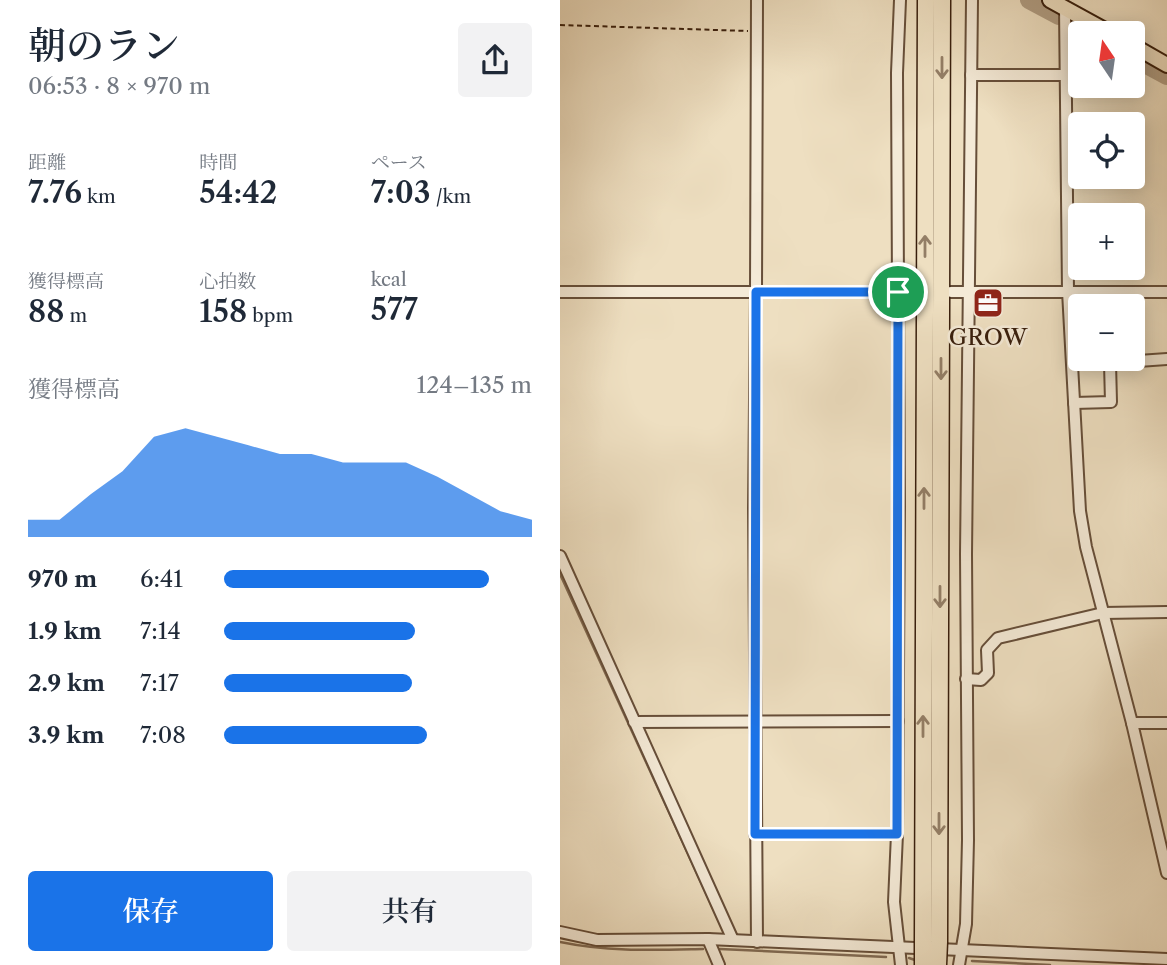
<!DOCTYPE html>
<html lang="ja">
<head>
<meta charset="utf-8">
<style>
	:root { --surface:#fff; --page:#f2f2f3; --text:#1f2937; --muted:#747a83; --accent:#1a73e8 }
	body { margin:0; font-family:"Libre Caslon Text","Noto Serif JP",serif; background:var(--page); color:var(--text); height:100vh; display:flex; flex-direction:column; font-size:26px; white-space:nowrap }
	* { box-sizing:border-box; margin:0 }
	p { font-size:23px; color:var(--muted) }
	.icon { flex:none; width:38px; height:38px; fill:none; stroke:currentColor; stroke-width:2; stroke-linecap:round; stroke-linejoin:round }
	.map { position:relative; flex:1; overflow:hidden }
	.details { display:flex; flex-direction:column; background:var(--surface); width:560px }
	.details>* { flex:none }
	.needle { width:46px; rotate:347deg }
	.tools { position:absolute; left:508px; top:21px; display:grid; gap:14px }
	.tools a { display:grid; place-items:center; width:77px; height:77px; border-radius:7px; background:var(--surface); box-shadow:0 4px 18px #0003; font-size:35px }
	.pin { position:absolute; display:grid; place-items:center; width:60px; height:60px; color:#fff; margin:-30px; border:4px solid #fff; border-radius:50%; box-shadow:0 2px 7px #0007 }
	.round { display:grid; place-items:center; flex:none; width:74px; height:74px; border-radius:7px; background:var(--page) }
	.summary { display:flex; align-items:center; justify-content:space-between; height:119px; padding:0 28px }
	h1 { font-size:38px; font-weight:600; line-height:52px }
	.stats { display:grid; grid-template-columns:repeat(3,1fr); gap:10px; height:119px; padding:7px 28px }
	.stats div { display:grid; align-content:center }
	.stats b { font-size:30px; font-weight:600 }
	.stats small { font-size:19px; font-weight:400 }
	.stats p { font-size:19px }
	.chart { height:196px; padding:14px 28px }
	.chart p { display:flex; justify-content:space-between }
	.chart svg { width:100%; height:126px; margin-top:7px; fill:var(--accent); opacity:.7 }
	.primary-button { display:flex; gap:14px; margin-top:auto; padding:14px 28px }
	.primary-button a { flex:1; height:80px; border-radius:7px; background:var(--accent); color:#fff; font-size:28px; font-weight:600; line-height:80px; text-align:center }
	.primary-button a+a { background:var(--page); color:var(--text) }
	ul { padding:0 28px; list-style:none; font-size:23px }
	li { display:grid; grid-template-columns:112px 84px 1fr; align-items:center; height:52px }
	li i { height:18px; border-radius:9px; background:var(--accent) }
	main { display:flex; flex:1; min-height:0 }
	.map>svg:first-child { display:block }
	.lines { fill:none; stroke-linecap:round; stroke-linejoin:round }
	.stream { stroke:#806a53; stroke-width:2.5 }
	.river { stroke:#b09d83; stroke-width:18 }
	.minor-casing { stroke:#664e39; stroke-width:14 }
	.major-casing { stroke:#381e0c; stroke-width:18 }
	.highway-casing { stroke:#381e0c; stroke-width:19 }
	.path { stroke:#381e0c; stroke-width:2; stroke-dasharray:5 3.5; stroke-linecap:butt }
	.minor { stroke:#f4ead7; stroke-width:10 }
	.major { stroke:#eedfc1; stroke-width:14 }
	.highway { stroke:#eedfc1; stroke-width:16 }
	.highway-bridge-casing { stroke:#381e0c; stroke-width:19; stroke-linecap:butt }
	.highway-bridge { stroke:#eedfc1; stroke-width:16 }
	.oneway { stroke:#937e66 }
	.route-casing { stroke:#fff; stroke-width:14 }
	.route { stroke:#1a73e8; stroke-width:9 }
	.labels { text-anchor:middle; dominant-baseline:central; stroke-width:5; stroke-linejoin:round; paint-order:stroke }
	.poi-label { font-size:23px; fill:#381e0c; stroke:#f4ead7 }
</style>
</head>
<body>
<main>
<section class="details">
<div class="summary"><div><h1>朝のラン</h1><p>06:53 · 8 × 970 m</p></div><a class="round"><svg class="icon" aria-label="share" viewBox="0 0 24 24"><path d="M12 15V3M7 8l5-5 5 5M5 13v7h14v-7"/></svg></a></div>
<div class="stats">
<div><p>距離</p><b>7.76<small> km</small></b></div>
<div><p>時間</p><b>54:42</b></div>
<div><p>ペース</p><b>7:03<small> /km</small></b></div>
</div>
<div class="stats">
<div><p>獲得標高</p><b>88<small> m</small></b></div>
<div><p>心拍数</p><b>158<small> bpm</small></b></div>
<div><p>kcal</p><b>577</b></div>
</div>
<div class="chart"><p><span>獲得標高</span>124–135 m</p>
<svg viewBox="0 0 160 44" preserveAspectRatio="none"><path d="M0 44V38L10 38L20 29L30 21L40 9L50 6L60 9L70 12L80 15L90 15L100 18L110 18L120 18L130 23L140 29L150 35L160 38V44z"/></svg>
</div>
<ul>
<li><b>970 m</b>6:41<i style="width:86%"></i></li>
<li><b>1.9 km</b>7:14<i style="width:62%"></i></li>
<li><b>2.9 km</b>7:17<i style="width:61%"></i></li>
<li><b>3.9 km</b>7:08<i style="width:66%"></i></li>
</ul>
<div class="primary-button"><a>保存</a><a>共有</a></div>
</section>
<div class="map">
<svg width="607" height="965" viewBox="0 0 607 965">
	<rect width="100%" height="100%" fill="#eedfc1"/>
	<filter id="stains"><feTurbulence type="fractalNoise" baseFrequency=".00286" numOctaves="4"/><feColorMatrix values="0 0 0 0 .2 0 0 0 0 .09 0 0 0 0 .02 0 0 0 .5 -.17"/></filter>
	<radialGradient id="worn" r=".72"><stop offset=".6" stop-color="#630" stop-opacity="0"/><stop offset="1" stop-color="#630" stop-opacity=".3"/></radialGradient>
	<g class="lines">
		<g class="stream">
			<polyline points="0,574 161,926"/>
			<path d="M0,942C48,952 95,950 143,949"/>
			<polyline points="160,949 326,957"/>
			<polyline points="349,958 355,960"/>
			<polyline points="412,961 490,965"/>
		</g>
		<g class="river">
			<polyline points="469,0 499,16"/>
			<polyline points="518,27 530,33"/>
			<polyline points="572,57 607,76"/>
		</g>
		<g class="minor-casing">
			<g id="minor">
				<polyline points="197,0 196,292 355,292"/>
				<polyline points="340,0 337,73 339,506 337,834 334,902 341,965"/>
				<polyline points="505,8 508,291 520,511 526,547 572,723 607,873"/>
				<polyline points="411,75 505,75"/>
				<polyline points="0,292 196,292 194,508 197,942"/>
				<polyline points="391,292 607,292"/>
				<polyline points="514,403 551,402 550,363 607,359"/>
				<polyline points="0,556 173,940"/>
				<polyline points="406,679 421,680 428,673 427,650 438,638 543,613 607,612"/>
				<polyline points="74,722 338,721"/>
				<polyline points="572,723 607,723"/>
				<polyline points="195,834 337,834"/>
				<polyline points="0,932 37,940 148,939 607,959"/>
				<polyline points="148,939 159,965"/>
				<polyline points="399,965 406,924 408,840 406,554 412,0"/>
			</g>
		</g>
		<g class="major-casing">
			<g id="major">
				<polyline points="490,0 550,33"/>
				<polyline points="572,45 607,65"/>
			</g>
		</g>
		<g class="highway-casing">
			<g id="highway">
				<polyline points="363,941 366,0"/>
				<polyline points="379,942 382,0"/>
			</g>
		</g>
		<polyline class="path" points="0,25 188,31"/>
		<use href="#minor" class="minor"/>
		<use href="#major" class="major"/>
		<use href="#highway" class="highway"/>
		<g class="highway-bridge-casing">
			<g id="highway-bridge">
				<polyline points="363,965 363,941"/>
				<polyline points="378,965 379,942"/>
			</g>
		</g>
		<use href="#highway-bridge" class="highway-bridge"/>
	</g>
	<defs><path id="oneway-shaft" d="M-6 0H5M1.5-3L5.5 0L1.5 3" fill="none" stroke-width="1.6" stroke-linecap="round" stroke-linejoin="round" transform="scale(1.75)"/></defs>
	<g class="oneway">
		<use href="#oneway-shaft" transform="translate(382 68) rotate(90)"/>
		<use href="#oneway-shaft" transform="translate(365 246) rotate(-90)"/>
		<use href="#oneway-shaft" transform="translate(381 369) rotate(90)"/>
		<use href="#oneway-shaft" transform="translate(364 498) rotate(-90)"/>
		<use href="#oneway-shaft" transform="translate(380 597) rotate(90)"/>
		<use href="#oneway-shaft" transform="translate(363 726) rotate(-90)"/>
		<use href="#oneway-shaft" transform="translate(379 824) rotate(90)"/>
	</g>
	<g class="lines">
		<g class="route-casing">
			<polygon id="route" points="196,292 338,292 337,834 195,834"/>
		</g>
		<use href="#route" class="route"/>
	</g>
	<defs>
		<g id="office-square" transform="scale(1.575)"><rect x="-9" y="-9" width="18" height="18" rx="4" fill="#8f2418" stroke="#f4ead7"/><path d="M-6-3h4V-5.5h4V-3h4V5H-6ZM-1-4.5V-3h2v-1.5ZM-6 0V1H6V0Z" fill="#fff"/></g>
	</defs>
	<g fill-rule="evenodd">
		<use href="#office-square" x="428" y="303"/>
	</g>
	<g class="labels">
		<g class="poi-label">
			<text x="428" y="337">GROW</text>
		</g>
	</g>
	<rect width="100%" height="100%" filter="url(#stains)"/>
	<rect width="100%" height="100%" fill="url(#worn)"/>
</svg>
<div class="tools">
<a><svg class="needle" viewBox="-14 -14 28 28"><path d="M0-13l5 13h-10z" fill="#e53935"/><path d="M0 13l5-13h-10z" fill="#747a83"/></svg></a>
<a><svg class="icon" aria-label="locate" viewBox="0 0 24 24"><circle cx="12" cy="12" r="6"/><path d="M12 2v4M12 18v4M2 12h4M18 12h4"/></svg></a>
<a>+</a>
<a>−</a>
</div>
<div class="pin" style="left:338px;top:292px;background:#1e9e55"><svg class="icon" aria-label="arrive" viewBox="0 0 24 24"><path d="M6 21V4h12l-3 4 3 4H6"/></svg></div>
</div>
</main>
</body>
</html>
